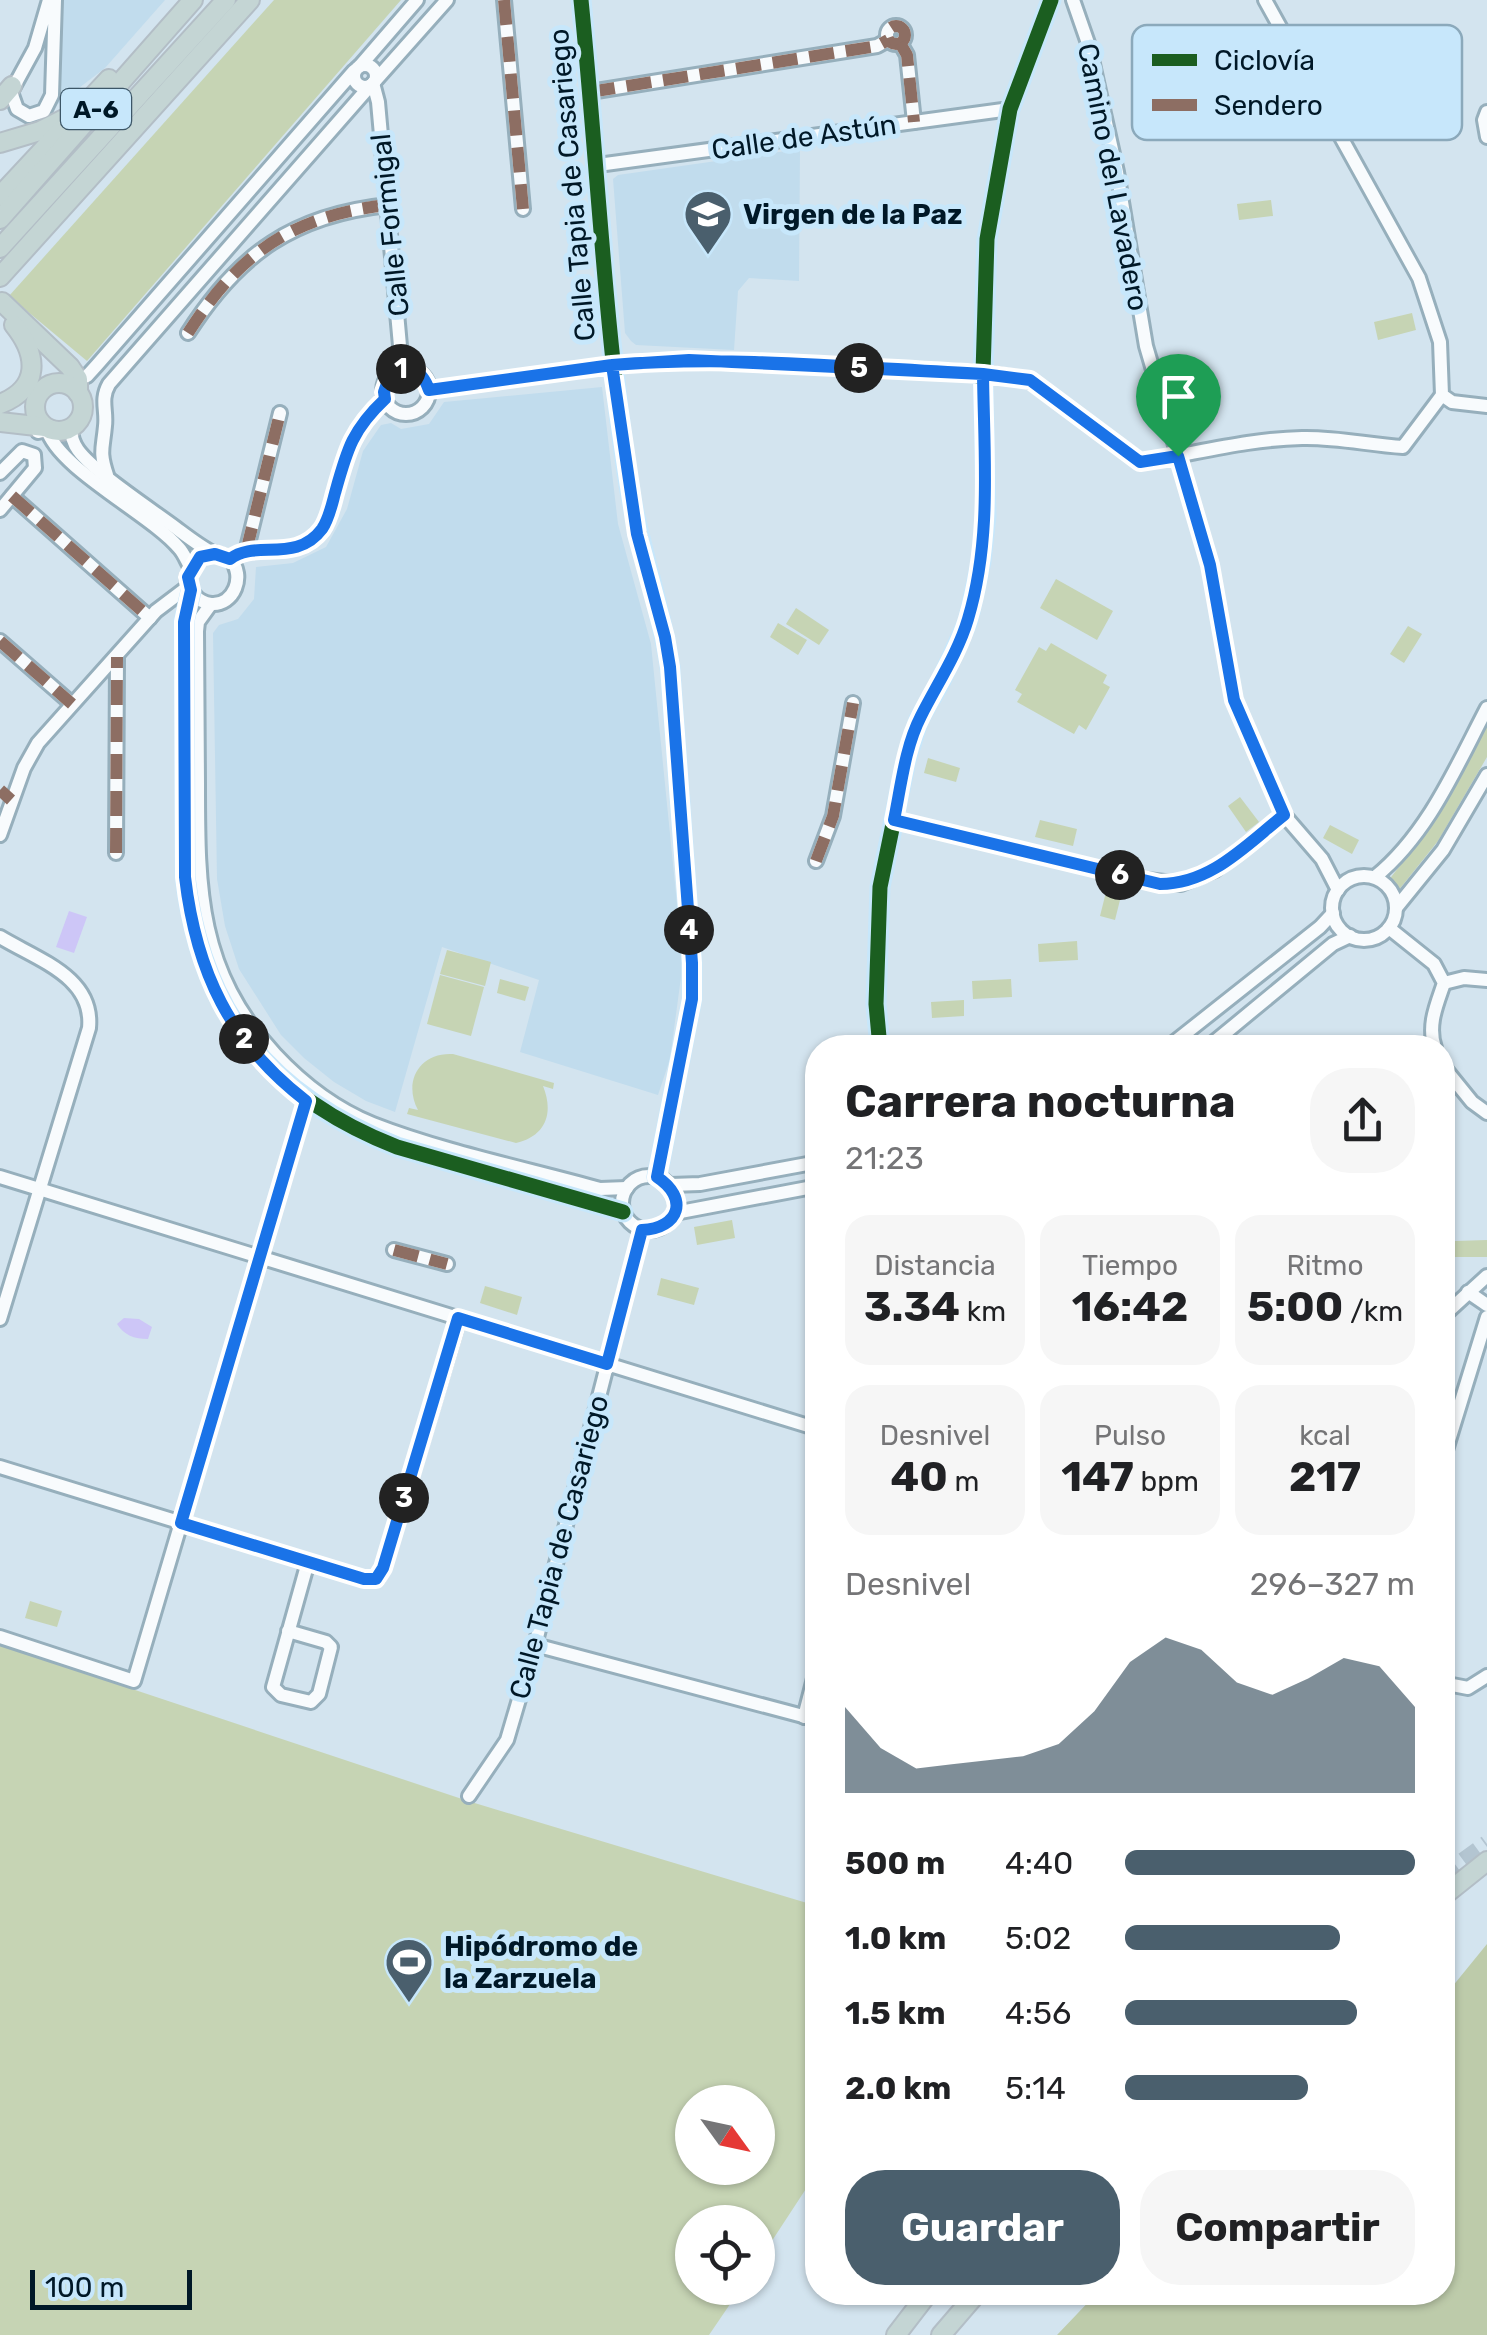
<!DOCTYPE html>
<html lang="es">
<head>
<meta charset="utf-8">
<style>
	:root { --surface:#fff; --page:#f6f6f6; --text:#202124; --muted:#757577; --accent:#4a5f6d }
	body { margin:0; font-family:Rubik,sans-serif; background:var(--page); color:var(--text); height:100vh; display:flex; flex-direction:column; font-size:38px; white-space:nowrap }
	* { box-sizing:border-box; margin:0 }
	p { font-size:32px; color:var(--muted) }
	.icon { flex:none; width:55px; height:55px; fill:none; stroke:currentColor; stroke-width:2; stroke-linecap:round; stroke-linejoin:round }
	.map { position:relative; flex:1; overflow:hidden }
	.side { position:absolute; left:805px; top:1035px; width:650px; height:1270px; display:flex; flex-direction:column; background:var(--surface); border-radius:40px; box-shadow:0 2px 8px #0004 }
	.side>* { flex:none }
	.needle { width:65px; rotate:123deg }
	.controls { position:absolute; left:675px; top:2085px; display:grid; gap:20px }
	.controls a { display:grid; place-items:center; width:100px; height:100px; border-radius:50%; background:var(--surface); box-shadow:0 2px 8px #0004; font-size:50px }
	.scale { position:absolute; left:30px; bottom:25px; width:162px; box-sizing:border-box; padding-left:10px; border:5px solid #001827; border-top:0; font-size:28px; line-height:35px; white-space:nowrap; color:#001827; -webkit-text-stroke:8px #c7e7fb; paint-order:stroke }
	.pin { position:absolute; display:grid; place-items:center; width:85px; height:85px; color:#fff; margin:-102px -42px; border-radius:50% 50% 50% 0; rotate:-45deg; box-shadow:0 0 10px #0007 }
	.pin .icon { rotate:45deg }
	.km { position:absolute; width:50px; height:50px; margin:-25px; border-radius:50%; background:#222; color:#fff; font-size:28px; line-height:50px; text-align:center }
	.round { display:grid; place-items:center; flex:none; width:105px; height:105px; border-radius:40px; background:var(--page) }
	.headline { display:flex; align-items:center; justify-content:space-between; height:170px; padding:0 40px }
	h1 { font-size:45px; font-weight:700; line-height:75px }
	.figures { display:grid; grid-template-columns:repeat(3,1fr); gap:15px; height:170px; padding:10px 40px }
	.figures div { display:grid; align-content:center; border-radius:25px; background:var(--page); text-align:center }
	.figures b { font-size:42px; font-weight:700 }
	.figures small { font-size:28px; font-weight:400 }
	.figures p { font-size:28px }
	.chart { height:280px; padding:20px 40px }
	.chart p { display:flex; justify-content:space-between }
	.chart svg { width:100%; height:180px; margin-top:10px; fill:var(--accent); opacity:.7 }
	.primary-button { display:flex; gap:20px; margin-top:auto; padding:20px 40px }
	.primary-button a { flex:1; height:115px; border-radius:40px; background:var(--accent); color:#fff; font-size:40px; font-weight:700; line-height:115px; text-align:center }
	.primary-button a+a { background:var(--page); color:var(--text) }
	ul { padding:0 40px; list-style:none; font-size:32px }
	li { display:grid; grid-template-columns:160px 120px 1fr; align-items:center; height:75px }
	li i { height:25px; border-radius:12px; background:var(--accent) }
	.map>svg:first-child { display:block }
	.built { fill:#c1dced }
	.green { fill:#c6d4b4; fill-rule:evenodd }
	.forest { fill:#bdcbaa }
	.water { fill:#cdc6f7 }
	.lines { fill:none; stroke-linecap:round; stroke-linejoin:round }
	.highway-tunnel { stroke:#b3c5d1; stroke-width:18; stroke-dasharray:18 9; stroke-linecap:butt }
	.minor-casing { stroke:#96afbc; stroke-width:18 }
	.highway-casing { stroke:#b3bec6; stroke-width:22 }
	.minor { stroke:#f8fbfd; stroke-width:12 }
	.highway { stroke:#c4d5d4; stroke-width:18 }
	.quiet { stroke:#8d6e63; stroke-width:12; stroke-dasharray:25 12; stroke-linecap:butt }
	.cycleway-casing { stroke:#c7e7fb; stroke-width:21 }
	.cycleway { stroke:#1b5e20; stroke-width:15 }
	.route-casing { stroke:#fff; stroke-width:20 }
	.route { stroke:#1a73e8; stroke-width:12 }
	.labels { text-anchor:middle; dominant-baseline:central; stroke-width:10; stroke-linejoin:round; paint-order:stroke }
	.shield { fill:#c7e7fb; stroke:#3c5667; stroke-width:2.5 }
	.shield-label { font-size:25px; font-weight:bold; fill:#001827 }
	.street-label { font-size:28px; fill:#001827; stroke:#c7e7fb }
	.poi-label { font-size:28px; font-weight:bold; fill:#001827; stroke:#c7e7fb; text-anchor:start }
	.key { fill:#c7e7fb; stroke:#8ba9bb; stroke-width:2.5 }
	.key-label { font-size:28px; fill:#001827 }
</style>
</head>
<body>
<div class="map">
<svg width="1487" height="2335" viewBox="0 0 1487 2335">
	<rect width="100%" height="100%" fill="#d3e4ef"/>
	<g class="built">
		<polygon points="62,0 165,0 105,68 58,104"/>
		<polygon points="800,149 799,281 749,278 738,291 734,350 636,345 631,341 625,333 613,179 618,175"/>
		<polygon points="602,387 618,524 651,644 681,944 681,977 670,1059 658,1095 520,1052 539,980 442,947 395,1112 366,1101 334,1082 304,1058 281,1035 239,969 225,926 217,879 213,633 219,625 238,619 254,599 256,567 293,563 326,547 347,509 363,451 381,425 391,423 401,429 429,424 444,402"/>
	</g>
	<g class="green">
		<polygon points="274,0 401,0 87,361 9,296"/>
		<polygon points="1271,200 1273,216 1239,220 1237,204"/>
		<polygon points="1412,313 1416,330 1378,340 1374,322"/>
		<polygon points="1056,579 1113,611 1097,640 1040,608"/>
		<polygon points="796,608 829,630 819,645 786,624"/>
		<polygon points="778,623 807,640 798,655 770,637"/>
		<polygon points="1408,626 1422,634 1404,663 1390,654"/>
		<polygon points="1051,643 1107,675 1103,683 1110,687 1086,730 1079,725 1074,734 1017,702 1022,694 1015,690 1039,647 1046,651"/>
		<polygon points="1487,723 1487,757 1438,841 1398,891 1388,881 1426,832"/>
		<polygon points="928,758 960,768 956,782 924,773"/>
		<polygon points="1240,797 1259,822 1246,832 1228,806"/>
		<polygon points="1040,820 1077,829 1073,846 1035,837"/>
		<polygon points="1330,825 1359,840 1352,854 1323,838"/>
		<polygon points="1108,884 1123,888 1115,920 1100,916"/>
		<polygon points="1077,941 1078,960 1039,962 1038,944"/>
		<polygon points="447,950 491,962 485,986 440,974"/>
		<polygon points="440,975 484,987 471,1036 427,1024"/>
		<polygon points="500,979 529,987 525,1001 497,993"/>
		<polygon points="1011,979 1012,997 973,999 972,981"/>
		<polygon points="964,1000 964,1016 932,1018 931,1002"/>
		<path d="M453,1054L554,1083L553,1089L543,1086C554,1113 546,1136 516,1143L407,1114L409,1108L418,1110C403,1082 419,1052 453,1054Z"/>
		<polygon points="732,1220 735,1238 697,1245 694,1227"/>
		<polygon points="1487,1240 1487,1257 1455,1257 1455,1241"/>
		<polygon points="661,1278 699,1288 694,1305 657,1295"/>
		<polygon points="485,1286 522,1297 517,1315 480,1303"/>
		<polygon points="30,1601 62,1611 57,1627 25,1618"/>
		<path d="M0,1645L468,1801L817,1906V2172L758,2262V2222H692V2288H741L709,2335H0ZM692,2102H758V2168H692Z"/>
	</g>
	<polygon class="forest" points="1487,1944 1487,2335 1057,2335 1097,2293 1442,2292 1443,1998"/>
	<g class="water">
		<polygon points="69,911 87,917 74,953 56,947"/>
		<path d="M124,1318L139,1319L152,1327L148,1339C134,1339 124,1335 117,1324Z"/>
	</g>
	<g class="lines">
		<polyline class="highway-tunnel" points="1442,1877 1487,1844"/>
		<g class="minor-casing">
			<g id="minor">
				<polyline points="49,0 35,48 11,92 17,109 29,116 44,111 52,95 55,0"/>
				<polyline points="504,0 523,209"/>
				<path d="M581,0C597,157 604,316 627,473C636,539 660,601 670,667L692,963V999L657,1177"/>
				<polyline points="1073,0 1089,46 1117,172 1146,346 1210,565 1234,700 1284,815 1322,859 1338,890"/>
				<polyline points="1265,0 1419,278 1440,342 1442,395 1452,402 1487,406"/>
				<circle cx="896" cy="35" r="9"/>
				<polyline points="900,43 907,55 914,122"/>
				<circle cx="365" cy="76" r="11"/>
				<polyline points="360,66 417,0"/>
				<polyline points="375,81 447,0"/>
				<polyline points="373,83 378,102 402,368"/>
				<polyline points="590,92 877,46 888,40"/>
				<polyline points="1487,112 1484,120 1487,137"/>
				<polyline points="598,165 1010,109"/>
				<path d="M188,333C239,253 294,215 388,205"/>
				<circle cx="406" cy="391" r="23"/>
				<polyline points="78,379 87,376 97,365 354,71"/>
				<path d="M429,390L612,365L689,360L983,373L1029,380L1141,462C1194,454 1248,439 1302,438C1337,437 1369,445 1403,447L1442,395"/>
				<path d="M71,428C71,436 73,443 78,450C94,472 152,510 176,528C188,537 202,548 215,554C221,556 225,555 230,559C246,575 234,606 211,604C196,602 189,590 187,577L201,557L215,553"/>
				<path d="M38,432L47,429C57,468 152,515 179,548C184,553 187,562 191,568"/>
				<polyline points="0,473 22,451 34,455 35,468 0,510"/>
				<path d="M107,475C99,451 103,449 105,426C107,410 100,400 109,384L370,86"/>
				<polyline points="12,496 150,618"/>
				<polyline points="246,552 280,413"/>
				<path d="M229,559C255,539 296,564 322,529C329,519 332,504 335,493C347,450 352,430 385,399"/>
				<path d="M191,591L184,621L185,877C201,1014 270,1097 397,1147L623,1212"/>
				<path d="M211,604L198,622L197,631C197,682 198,733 198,784C198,890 198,971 275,1054C302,1083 336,1109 373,1124C442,1151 528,1169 600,1189L627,1188"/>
				<polyline points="0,641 72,704"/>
				<polyline points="895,820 1139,879 1181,884 1215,870 1284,815"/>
				<polyline points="0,835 24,768 38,743 156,611 189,586"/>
				<polyline points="116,853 117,657"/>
				<polyline points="816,861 833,816 853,703"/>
				<circle cx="1364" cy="908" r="32"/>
				<path d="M1375,877C1428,834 1456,767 1487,708"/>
				<polyline points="1396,908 1443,850 1487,775"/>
				<path d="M1389,928L1434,964L1444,983C1437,1004 1427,1025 1435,1048"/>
				<path d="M0,937C38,960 94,977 89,1028L0,1319"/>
				<polyline points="1444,983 1464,978 1487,980"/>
				<polyline points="880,1048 876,1004 880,887 906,761 919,719 940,683 968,621 981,562 986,516 983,373 987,239 1010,109 1051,0"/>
				<polyline points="1167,1048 1320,927 1333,913"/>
				<polyline points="1207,1048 1333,944 1350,936"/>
				<polyline points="1442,1065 1472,1102 1487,1113"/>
				<circle cx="649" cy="1203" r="27"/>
				<polyline points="0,1177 818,1429"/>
				<polyline points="671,1185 700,1184 818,1162"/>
				<polyline points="675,1213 818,1186"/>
				<polyline points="394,1250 447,1264"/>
				<polyline points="1468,1292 1487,1305"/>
				<polyline points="1442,1317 1487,1276"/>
				<polyline points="1442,1463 1487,1317"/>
				<polyline points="0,1467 364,1579 377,1579 383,1568 459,1318"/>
				<polyline points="288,1631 326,1642 331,1647 319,1694 311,1702 281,1695 273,1687 308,1562"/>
				<polyline points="0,1637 134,1681 306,1101"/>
				<polyline points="535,1645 818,1720"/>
				<polyline points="1442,1683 1468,1688 1487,1676"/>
				<polyline points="804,1717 818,1663"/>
				<polyline points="469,1796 507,1740 535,1645 642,1230"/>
			</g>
		</g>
		<g class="highway-casing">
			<g id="highway">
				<polyline points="0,100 12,86"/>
				<polyline points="0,143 40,131 64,119"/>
				<polyline points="0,196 109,79"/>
				<polyline points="0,219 193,0"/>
				<polyline points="0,248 226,0"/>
				<polyline points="0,277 250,0"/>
				<polyline points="2,302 70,367 78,379 78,393"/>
				<circle cx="59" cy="407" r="24"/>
				<path d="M0,404C41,388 38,355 14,325"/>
				<polyline points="0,422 45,427"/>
				<polyline points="1442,1897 1487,1861"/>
				<polyline points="896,2335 929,2292"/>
				<polyline points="941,2335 978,2292"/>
			</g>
		</g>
		<use href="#minor" class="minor"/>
		<use href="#highway" class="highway"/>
		<g class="quiet">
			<polyline points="504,0 523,209"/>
			<circle cx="896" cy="35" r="9"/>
			<polyline points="900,43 907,55 914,122"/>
			<polyline points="590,92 877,46 888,40"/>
			<path d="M188,333C239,253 294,215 388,205"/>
			<polyline points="12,496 150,618"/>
			<polyline points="246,552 280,413"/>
			<polyline points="0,641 72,704"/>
			<polyline points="0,790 11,800"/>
			<polyline points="116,853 117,657"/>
			<polyline points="816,861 833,816 853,703"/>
			<polyline points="394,1250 447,1264"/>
		</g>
		<g class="cycleway-casing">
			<g id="cycleway">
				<path d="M581,0C597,157 604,316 627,473C636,539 660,601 670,667L692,963V999L657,1177"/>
				<path d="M191,591L184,621L185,877C201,1014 270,1097 397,1147L623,1212"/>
				<polyline points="880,1048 876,1004 880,887 906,761 919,719 940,683 968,621 981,562 986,516 983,373 987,239 1010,109 1051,0"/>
			</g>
		</g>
		<use href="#cycleway" class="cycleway"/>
	</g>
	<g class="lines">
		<g class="route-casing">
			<path id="route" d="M1178,456L1140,462L1030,380L983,374L689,360L612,365L429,390C422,369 409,365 390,375L384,392L385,399C352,430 347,450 335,493C332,504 329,519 322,529C296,564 255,539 230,559L215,554L200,557L188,577L191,590L184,622L185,877C196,971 230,1043 306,1101L181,1523L364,1579H376L383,1568L458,1318L607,1364L642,1230C680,1228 689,1198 657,1177L692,999V963L670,667L665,637L637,534L612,365C735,355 860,368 983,374C984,456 992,539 968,619C958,653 937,684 921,716C905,747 901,786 894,820L1160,884C1211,884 1246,845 1284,815L1234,700L1210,565L1178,456"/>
		</g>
		<use href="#route" class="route"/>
	</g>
	<defs>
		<g id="school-pin" transform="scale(2.5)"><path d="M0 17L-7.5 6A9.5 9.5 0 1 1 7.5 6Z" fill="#4a5f6d" stroke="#c7e7fb"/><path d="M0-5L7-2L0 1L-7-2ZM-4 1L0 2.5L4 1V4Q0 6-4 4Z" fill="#fff"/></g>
		<g id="stadium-pin" transform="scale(2.5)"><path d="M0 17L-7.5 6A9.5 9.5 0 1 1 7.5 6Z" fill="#4a5f6d" stroke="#c7e7fb"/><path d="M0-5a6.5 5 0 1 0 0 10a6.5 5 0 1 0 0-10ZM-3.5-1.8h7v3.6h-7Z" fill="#fff"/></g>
	</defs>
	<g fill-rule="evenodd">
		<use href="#school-pin" x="708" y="214"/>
		<use href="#stadium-pin" x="409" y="1962"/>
	</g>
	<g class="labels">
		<rect class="shield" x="61" y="89" width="70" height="40" rx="8"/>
		<g class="shield-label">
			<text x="96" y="109">A-6</text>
		</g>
		<g class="street-label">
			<text transform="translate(804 137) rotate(-8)">Calle de Astún</text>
			<text transform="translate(1113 177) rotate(79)">Camino del Lavadero</text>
			<text transform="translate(572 185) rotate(-95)">Calle Tapia de Casariego</text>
			<text transform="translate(390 225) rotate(-96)">Calle Formigal</text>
			<text transform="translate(559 1547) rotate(-75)">Calle Tapia de Casariego</text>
		</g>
		<g class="poi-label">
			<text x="743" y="214">Virgen de la Paz</text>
			<text x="444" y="1946">Hipódromo de<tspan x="444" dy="32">la Zarzuela</tspan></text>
		</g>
	</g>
	<rect x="1132" y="25" width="330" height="115" rx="15" class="key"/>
	<rect x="1152" y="54" width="45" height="12" fill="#1b5e20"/>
	<rect x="1152" y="99" width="45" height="12" fill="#8d6e63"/>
	<g class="key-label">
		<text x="1214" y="70">Ciclovía</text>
		<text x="1214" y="115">Sendero</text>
	</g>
</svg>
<div class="controls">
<a><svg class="needle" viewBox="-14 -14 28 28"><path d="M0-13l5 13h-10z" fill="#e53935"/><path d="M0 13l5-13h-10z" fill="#757577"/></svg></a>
<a><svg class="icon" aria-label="locate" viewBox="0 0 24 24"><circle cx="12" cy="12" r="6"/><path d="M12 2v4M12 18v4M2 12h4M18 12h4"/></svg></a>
</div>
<div class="scale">100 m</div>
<div class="pin" style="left:1178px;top:456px;background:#1e9e55"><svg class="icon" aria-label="arrive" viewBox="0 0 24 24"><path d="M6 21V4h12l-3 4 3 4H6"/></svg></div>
<b class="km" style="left:401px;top:369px">1</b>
<b class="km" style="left:244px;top:1039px">2</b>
<b class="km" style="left:404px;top:1498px">3</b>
<b class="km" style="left:689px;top:930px">4</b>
<b class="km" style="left:859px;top:368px">5</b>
<b class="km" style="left:1120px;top:875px">6</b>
<section class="side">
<div class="headline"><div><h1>Carrera nocturna</h1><p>21:23</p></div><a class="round"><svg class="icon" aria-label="share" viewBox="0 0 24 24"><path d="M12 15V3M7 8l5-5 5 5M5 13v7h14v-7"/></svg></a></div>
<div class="figures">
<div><p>Distancia</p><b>3.34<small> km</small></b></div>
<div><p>Tiempo</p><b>16:42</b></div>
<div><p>Ritmo</p><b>5:00<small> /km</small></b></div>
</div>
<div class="figures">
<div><p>Desnivel</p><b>40<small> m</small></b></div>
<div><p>Pulso</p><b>147<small> bpm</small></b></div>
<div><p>kcal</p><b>217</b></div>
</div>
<div class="chart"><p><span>Desnivel</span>296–327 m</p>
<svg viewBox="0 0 160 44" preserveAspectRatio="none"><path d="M0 44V23L10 33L20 38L30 37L40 36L50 35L60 32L70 24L80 12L90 6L100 9L110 17L120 20L130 16L140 11L150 13L160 23V44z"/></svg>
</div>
<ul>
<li><b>500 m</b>4:40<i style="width:100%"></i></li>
<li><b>1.0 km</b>5:02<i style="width:74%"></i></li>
<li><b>1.5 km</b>4:56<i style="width:80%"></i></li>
<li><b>2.0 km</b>5:14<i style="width:63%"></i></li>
</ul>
<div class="primary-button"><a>Guardar</a><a>Compartir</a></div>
</section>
</div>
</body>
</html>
